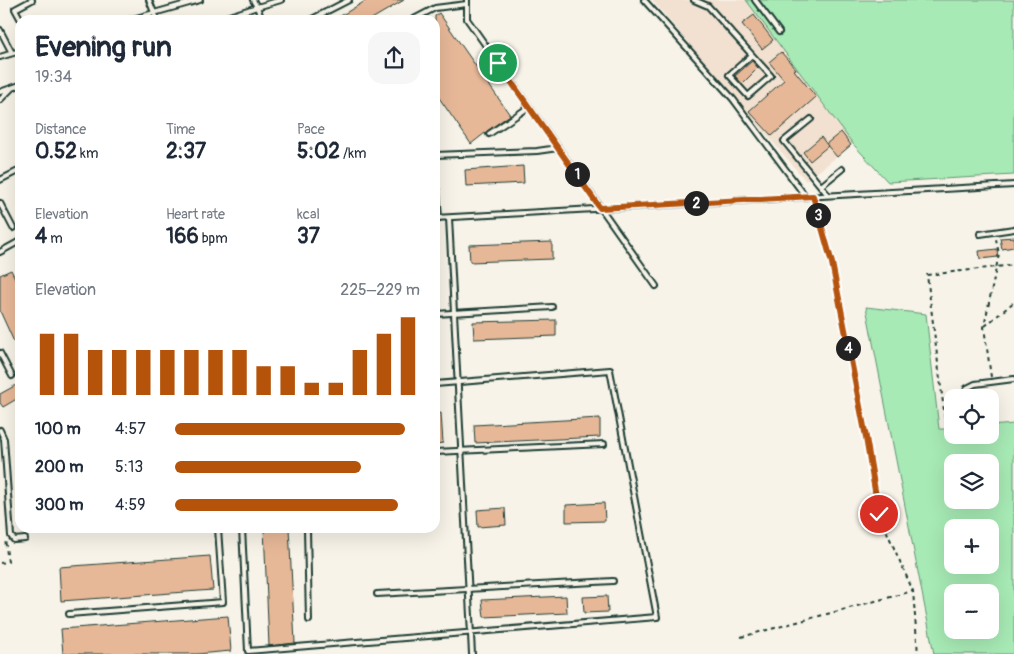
<!DOCTYPE html>
<html lang="en">
<head>
<meta charset="utf-8">
<style>
	:root { --surface:#fff; --page:#f6f6f7; --text:#1f2937; --muted:#747a83; --accent:#b45309 }
	body { margin:0; font-family:Pangolin,sans-serif; background:var(--page); color:var(--text); height:100vh; display:flex; flex-direction:column; font-size:19px; white-space:nowrap }
	* { box-sizing:border-box; margin:0 }
	p { font-size:16px; color:var(--muted) }
	.icon { flex:none; width:28px; height:28px; fill:none; stroke:currentColor; stroke-width:2; stroke-linecap:round; stroke-linejoin:round }
	.map { position:relative; flex:1; overflow:hidden }
	.panel { position:absolute; left:15px; top:15px; width:425px; height:518px; display:flex; flex-direction:column; background:var(--surface); border-radius:15px; box-shadow:0 5px 20px #0002 }
	.panel>* { flex:none }
	.buttons { position:absolute; left:944px; top:389px; display:grid; gap:10px }
	.buttons a { display:grid; place-items:center; width:55px; height:55px; border-radius:10px; background:var(--surface); box-shadow:0 5px 20px #0002; font-size:25px }
	.pin { position:absolute; display:grid; place-items:center; width:42px; height:42px; color:#fff; margin:-21px; border:2px solid #fff; border-radius:50%; box-shadow:0 1px 5px #0007 }
	.km { position:absolute; width:25px; height:25px; margin:-12px; border-radius:50%; background:#222; color:#fff; font-size:14px; line-height:25px; text-align:center }
	.round { display:grid; place-items:center; flex:none; width:52px; height:52px; border-radius:15px; background:var(--page) }
	.headline { display:flex; align-items:center; justify-content:space-between; height:85px; padding:0 20px }
	h1 { font-size:28px; font-weight:700; line-height:38px }
	.metrics { display:grid; grid-template-columns:repeat(3,1fr); gap:8px; height:85px; padding:5px 20px }
	.metrics div { display:grid; align-content:center }
	.metrics b { font-size:21px; font-weight:700 }
	.metrics small { font-size:14px; font-weight:400 }
	.metrics p { font-size:14px }
	.chart { height:140px; padding:10px 20px }
	.chart p { display:flex; justify-content:space-between }
	.chart svg { width:100%; height:90px; margin-top:5px; stroke:var(--accent); stroke-width:6 }
	ul { padding:0 20px; list-style:none; font-size:16px }
	li { display:grid; grid-template-columns:80px 60px 1fr; align-items:center; height:38px }
	li i { height:12px; border-radius:6px; background:var(--accent) }
	.map>svg:first-child { display:block }
	.built { fill:#f2e1d0 }
	.green { fill:#a7eab5; stroke:#639474; fill-rule:evenodd }
	.building { fill:#e7b898; stroke:#1f3d34 }
	.lines { fill:none; stroke-linecap:round; stroke-linejoin:round }
	.service-casing { stroke:#1f3d34; stroke-width:8 }
	.path { stroke:#1f3d34; stroke-width:2; stroke-dasharray:4 4; stroke-linecap:butt }
	.service { stroke:#f7f3e8; stroke-width:4 }
	.route-casing { stroke:#fff; stroke-width:10 }
	.route { stroke:#b45309; stroke-width:6 }
</style>
</head>
<body>
<div class="map">
<svg width="1014" height="654" viewBox="0 0 1014 654">
	<rect width="100%" height="100%" fill="#f7f3e8"/>
	<filter id="ink" filterUnits="userSpaceOnUse"><feTurbulence type="fractalNoise" baseFrequency=".02" numOctaves="2"/><feDisplacementMap in="SourceGraphic" scale="10" xChannelSelector="R" yChannelSelector="G"/><feConvolveMatrix kernelMatrix="1 2 1 2 8 2 1 2 1" color-interpolation-filters="sRGB"/></filter>
	<g filter="url(#ink)">
		<polygon class="built" points="652,0 746,0 853,144 806,181"/>
		<g class="green">
			<polygon points="746,0 1014,0 1014,175 888,182 853,144"/>
			<path d="M866,307L926,314L939,429H952V435H990V426L1014,424V654H934ZM952,462H990V500H952ZM952,528H990V565H952ZM952,592H990V630H952Z"/>
		</g>
		<g class="building">
			<polygon points="367,0 404,0 370,20 334,20"/>
			<polygon points="439,13 510,115 487,131 485,133 471,144 435,92 435,16"/>
			<polygon points="754,15 773,40 762,49 742,24"/>
			<polygon points="781,52 796,69 794,70 816,97 772,136 749,111 784,80 769,62"/>
			<polygon points="752,61 758,68 742,84 735,76"/>
			<polygon points="841,132 851,145 837,157 826,144"/>
			<polygon points="821,137 828,146 810,161 803,152"/>
			<polygon points="523,166 524,183 466,186 465,170"/>
			<polygon points="1014,237 1014,247 1002,249 1000,238"/>
			<polygon points="552,242 552,259 470,262 469,245"/>
			<polygon points="997,249 998,257 980,259 979,251"/>
			<polygon points="11,270 20,288 20,355 0,311 0,275"/>
			<polygon points="556,320 556,336 474,339 473,322"/>
			<polygon points="20,383 20,397 3,407 0,403 0,394"/>
			<polygon points="441,413 443,443 435,444 435,414"/>
			<polygon points="600,418 600,437 475,443 474,425"/>
			<polygon points="604,503 605,521 566,522 566,505"/>
			<polygon points="505,508 506,525 478,527 477,510"/>
			<polygon points="264,528 289,528 295,643 269,646"/>
			<polygon points="210,556 213,590 61,601 59,567"/>
			<polygon points="566,596 567,613 484,617 482,600"/>
			<polygon points="607,596 608,612 584,613 583,597"/>
			<polygon points="228,616 231,651 197,654 63,654 61,629"/>
		</g>
		<g class="lines">
			<g class="service-casing">
				<g id="service">
					<polyline points="149,0 157,20"/>
					<polyline points="467,0 467,19 656,286"/>
					<polyline points="644,0 733,99 806,197"/>
					<polyline points="694,0 708,6 771,76 748,96 729,75 752,55"/>
					<polyline points="755,0 779,32"/>
					<polyline points="21,20 15,9 32,0"/>
					<polyline points="129,20 200,0"/>
					<polyline points="217,20 257,7 253,0"/>
					<polyline points="262,20 257,7 281,0"/>
					<polyline points="310,20 349,0"/>
					<polyline points="412,20 435,8 467,4"/>
					<polyline points="0,30 12,53"/>
					<polyline points="0,57 20,51"/>
					<polyline points="0,92 20,85"/>
					<polyline points="0,100 11,89"/>
					<polyline points="811,119 784,141 828,195"/>
					<polyline points="489,134 529,107"/>
					<polyline points="435,155 537,151 558,148"/>
					<polyline points="0,180 20,170"/>
					<polyline points="821,186 842,169"/>
					<polyline points="435,192 437,191 439,218"/>
					<polyline points="0,203 13,228"/>
					<polyline points="435,218 1014,185"/>
					<polyline points="449,218 472,654"/>
					<polyline points="980,234 1014,229"/>
					<polyline points="0,252 20,241"/>
					<polyline points="435,314 552,307"/>
					<polyline points="0,353 12,376"/>
					<polyline points="964,398 967,388 975,384 1014,379"/>
					<polyline points="0,430 4,439 11,536 14,540 25,539"/>
					<polyline points="435,452 604,444"/>
					<polyline points="242,528 248,651 657,617 610,370 435,384"/>
					<polyline points="377,594 613,581"/>
					<polyline points="69,614 223,602 218,528"/>
					<polyline points="309,620 307,530 309,528"/>
				</g>
			</g>
			<g class="path">
				<polyline points="815,203 832,263 865,432 879,514 913,591 918,654"/>
				<polyline points="985,326 1014,302"/>
				<polyline points="991,377 984,327 999,254 996,239"/>
				<polyline points="952,418 945,419 927,275 1014,265"/>
				<polyline points="0,563 8,562 5,539"/>
				<polyline points="741,637 913,591"/>
			</g>
			<use href="#service" class="service"/>
		</g>
	</g>
	<g class="lines" filter="url(#ink)">
		<g class="route-casing">
			<polyline id="route" points="498,63 600,208 813,196 832,263 865,432 879,514"/>
		</g>
		<use href="#route" class="route"/>
	</g>
</svg>
<div class="buttons">
<a><svg class="icon" aria-label="locate" viewBox="0 0 24 24"><circle cx="12" cy="12" r="6"/><path d="M12 2v4M12 18v4M2 12h4M18 12h4"/></svg></a>
<a><svg class="icon" aria-label="layers" viewBox="0 0 24 24"><path d="M12 4l9 5-9 5-9-5zM3 14l9 5 9-5"/></svg></a>
<a>+</a>
<a>−</a>
</div>
<div class="pin" style="left:498px;top:63px;background:#1e9e55"><svg class="icon" aria-label="arrive" viewBox="0 0 24 24"><path d="M6 21V4h12l-3 4 3 4H6"/></svg></div>
<div class="pin" style="left:879px;top:514px;background:#d93025"><svg class="icon" aria-label="check" viewBox="0 0 24 24"><path d="M5 12l5 5 9-10"/></svg></div>
<b class="km" style="left:577px;top:174px">1</b>
<b class="km" style="left:696px;top:203px">2</b>
<b class="km" style="left:818px;top:215px">3</b>
<b class="km" style="left:848px;top:348px">4</b>
<section class="panel">
<div class="headline"><div><h1>Evening run</h1><p>19:34</p></div><a class="round"><svg class="icon" aria-label="share" viewBox="0 0 24 24"><path d="M12 15V3M7 8l5-5 5 5M5 13v7h14v-7"/></svg></a></div>
<div class="metrics">
<div><p>Distance</p><b>0.52<small> km</small></b></div>
<div><p>Time</p><b>2:37</b></div>
<div><p>Pace</p><b>5:02<small> /km</small></b></div>
</div>
<div class="metrics">
<div><p>Elevation</p><b>4<small> m</small></b></div>
<div><p>Heart rate</p><b>166<small> bpm</small></b></div>
<div><p>kcal</p><b>37</b></div>
</div>
<div class="chart"><p><span>Elevation</span>225–229 m</p>
<svg viewBox="0 0 160 44" preserveAspectRatio="none"><path d="M5 44V14M15 44V14M25 44V22M35 44V22M45 44V22M55 44V22M65 44V22M75 44V22M85 44V22M95 44V30M105 44V30M115 44V38M125 44V38M135 44V22M145 44V14M155 44V6"/></svg>
</div>
<ul>
<li><b>100 m</b>4:57<i style="width:94%"></i></li>
<li><b>200 m</b>5:13<i style="width:76%"></i></li>
<li><b>300 m</b>4:59<i style="width:91%"></i></li>
</ul>
</section>
</div>
</body>
</html>
